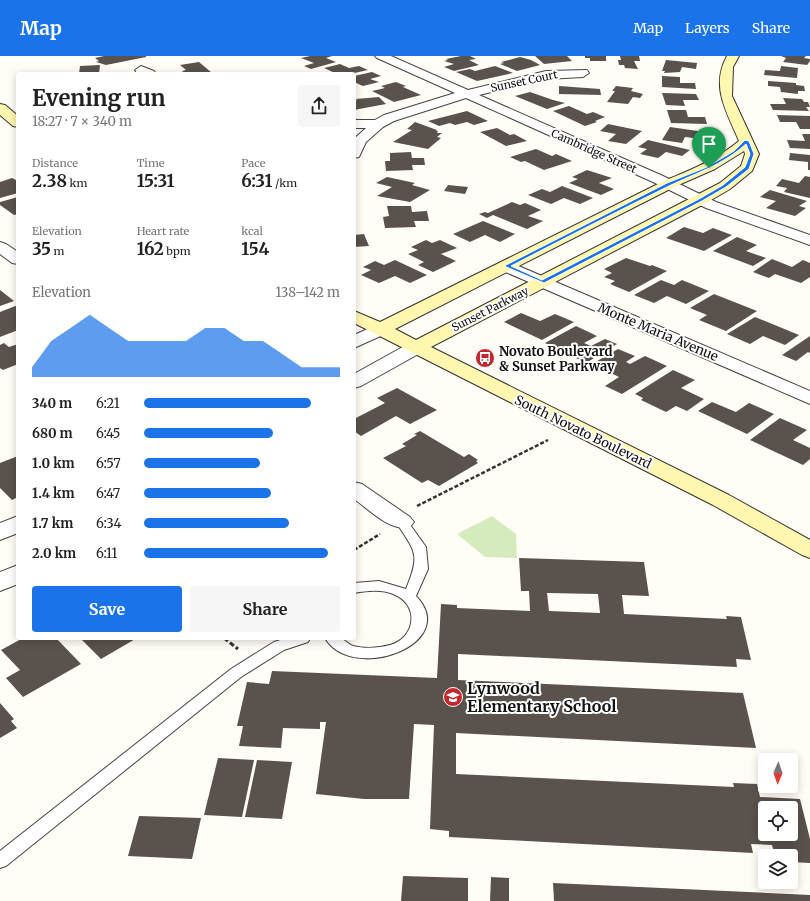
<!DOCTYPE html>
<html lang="en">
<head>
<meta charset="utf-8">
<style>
	:root { --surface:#fff; --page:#f6f6f6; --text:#222; --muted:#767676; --accent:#1a73e8 }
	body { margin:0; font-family:Merriweather,serif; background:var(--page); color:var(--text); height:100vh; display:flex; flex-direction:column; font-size:15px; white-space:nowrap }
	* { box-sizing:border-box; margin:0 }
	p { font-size:13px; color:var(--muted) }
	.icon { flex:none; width:22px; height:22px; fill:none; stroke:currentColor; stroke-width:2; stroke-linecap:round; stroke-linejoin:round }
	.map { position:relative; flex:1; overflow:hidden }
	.panel { position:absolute; left:16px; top:16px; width:340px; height:568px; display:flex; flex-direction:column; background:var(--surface); border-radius:4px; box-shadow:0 2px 10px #0003 }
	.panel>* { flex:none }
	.needle { width:26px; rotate:182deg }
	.tools { position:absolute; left:758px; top:697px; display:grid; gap:8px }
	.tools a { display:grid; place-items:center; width:40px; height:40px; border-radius:4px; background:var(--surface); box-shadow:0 2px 10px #0003; font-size:20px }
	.pin { position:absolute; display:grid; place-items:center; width:34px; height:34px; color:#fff; margin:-41px -17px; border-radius:50% 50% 50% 0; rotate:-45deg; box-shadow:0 0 4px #0007 }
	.pin .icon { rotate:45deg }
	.round { display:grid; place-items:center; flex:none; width:42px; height:42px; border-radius:4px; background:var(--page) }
	.head { display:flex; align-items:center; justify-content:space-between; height:68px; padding:0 16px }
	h1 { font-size:22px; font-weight:700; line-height:30px }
	.figures { display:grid; grid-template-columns:repeat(3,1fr); gap:6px; height:68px; padding:4px 16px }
	.figures div { display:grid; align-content:center }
	.figures b { font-size:17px; font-weight:700 }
	.figures small { font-size:11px; font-weight:400 }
	.figures p { font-size:11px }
	.chart { height:112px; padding:8px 16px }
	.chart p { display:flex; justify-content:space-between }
	.chart svg { width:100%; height:72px; margin-top:4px; fill:var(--accent); opacity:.7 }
	.cta { display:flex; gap:8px; margin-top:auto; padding:8px 16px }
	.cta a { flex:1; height:46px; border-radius:4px; background:var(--accent); color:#fff; font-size:16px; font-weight:700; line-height:46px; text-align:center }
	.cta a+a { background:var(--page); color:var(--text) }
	ul { padding:0 16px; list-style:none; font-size:13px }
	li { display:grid; grid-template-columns:64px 48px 1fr; align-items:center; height:30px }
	li i { height:10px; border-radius:5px; background:var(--accent) }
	header { display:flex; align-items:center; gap:24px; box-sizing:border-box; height:56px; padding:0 20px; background:var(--accent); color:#fff }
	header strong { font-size:19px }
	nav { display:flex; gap:22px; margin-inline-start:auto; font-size:14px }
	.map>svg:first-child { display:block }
	.green { fill:#d5ebbd }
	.building { fill:#5a524d; fill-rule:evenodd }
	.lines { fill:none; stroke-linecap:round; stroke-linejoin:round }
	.lane-casing { stroke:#444; stroke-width:2 }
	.street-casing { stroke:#444; stroke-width:2 }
	.secondary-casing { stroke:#333; stroke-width:2 }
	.path-far1 { stroke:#333; stroke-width:2.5; stroke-dasharray:4 2; stroke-linecap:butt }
	.path { stroke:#333; stroke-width:3; stroke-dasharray:5 2.5; stroke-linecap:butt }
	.lane { fill:#fff; fill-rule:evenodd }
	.street { fill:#fff; fill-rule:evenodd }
	.secondary { fill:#fff6b0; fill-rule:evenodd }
	.route { fill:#1a73e8; stroke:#fff; fill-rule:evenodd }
	.labels { text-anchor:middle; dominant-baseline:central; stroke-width:4; stroke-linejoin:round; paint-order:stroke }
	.far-street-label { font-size:11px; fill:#111; stroke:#fff }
	.street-label { font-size:13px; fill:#111; stroke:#fff }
	.poi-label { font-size:13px; font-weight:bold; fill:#111; stroke:#fff; text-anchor:start }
	.near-poi-label { font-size:16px; font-weight:bold; fill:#111; stroke:#fff; text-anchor:start }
</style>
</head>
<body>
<header>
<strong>Map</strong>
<nav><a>Map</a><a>Layers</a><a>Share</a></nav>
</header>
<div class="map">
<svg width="810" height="845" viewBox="0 0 810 845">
	<rect width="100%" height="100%" fill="#fffdf5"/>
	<polygon class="green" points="492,460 516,478 517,502 485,501 457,478"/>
	<g class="building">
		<polygon points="104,0 146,0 146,1 106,9 96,6 99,5 95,2"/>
		<polygon points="310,0 332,0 326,2 336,6 311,13 304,10 314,7 301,2"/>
		<polygon points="461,0 470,0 476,3 469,4 479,9 454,15 444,11 454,8 444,5 448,4 446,3"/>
		<polygon points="535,0 567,0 572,5 544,8"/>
		<polygon points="585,0 606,0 606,5 590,5 590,2 585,2"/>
		<polygon points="620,0 639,0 640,5 634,5 638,13 625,12 624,9 619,9 618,4 621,4"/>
		<polygon points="781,0 806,0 804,2 810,3 810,5 807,9 783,6 786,2"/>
		<polygon points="520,1 531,4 540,9 517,15 500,8 504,7 501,6"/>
		<polygon points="666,4 697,7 696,13 682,11 680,16 664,17 665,15 662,15"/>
		<polygon points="199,6 212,17 186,18 182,15 186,14 180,9"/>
		<polygon points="340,8 349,12 359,10 368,14 350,18 337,18 324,12"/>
		<polygon points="100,9 99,18 79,18 80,10"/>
		<polygon points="495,10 513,17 477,25 456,16 470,13 475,15"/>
		<polygon points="781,10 798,12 797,22 764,19 765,14 780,15"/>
		<polygon points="372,16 381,20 370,23 379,26 363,30 354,26 354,20"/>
		<polygon points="662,20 680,21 680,27 695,27 696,33 662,31"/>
		<polygon points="768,25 796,27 796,29 804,30 805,35 798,35 798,38 781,36 780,31 768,30"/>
		<polygon points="396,26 406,30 403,31 421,39 394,46 372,35 385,32 381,30"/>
		<polygon points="559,30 600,33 601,39 559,38"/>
		<polygon points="616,30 633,32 631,35 643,38 640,42 633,41 628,48 607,46 615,35 612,35"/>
		<polygon points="530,36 553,44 565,47 547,53 515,40"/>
		<polygon points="662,37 696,38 699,44 683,44 685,50 666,49"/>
		<polygon points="379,41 386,48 354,54 354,45 357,44 356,43"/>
		<polygon points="783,42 802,43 804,46 808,46 810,51 806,51 809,55 773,54 770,48 786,48"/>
		<polygon points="569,50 587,58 593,56 605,61 595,65 597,66 585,70 553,55"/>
		<polygon points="667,54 686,54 688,61 705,61 707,68 671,67"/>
		<polygon points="467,55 488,65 474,69 467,66 455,69 450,67 439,70 428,65"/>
		<polygon points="777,59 810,60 810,73 800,73 796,66 780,66"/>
		<polygon points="415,66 437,74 436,75 438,75 437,77 442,77 437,81 441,82 428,93 393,86 412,74 407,73"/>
		<polygon points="608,68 642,75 626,88 608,85 616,78 600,75"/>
		<polygon points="670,71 705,76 702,83 685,81 682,87 662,84"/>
		<polygon points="497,72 510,79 514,78 527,85 506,90 480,76"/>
		<polygon points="802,78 810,78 810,93 790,92 787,84 805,85"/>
		<polygon points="648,84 690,94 682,100 666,96 658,102 640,98 647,93 638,91"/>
		<polygon points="536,93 552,100 556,98 572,105 544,114 525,105 521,106 510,101"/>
		<polygon points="411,96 412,102 424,102 425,109 412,109 413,114 386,115 385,105 390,105 390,97"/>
		<polygon points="790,97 810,99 810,114 808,114 808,106 789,104"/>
		<polygon points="587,114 612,122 599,127 614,133 601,139 569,127 578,123 572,121"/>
		<polygon points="805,120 810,121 810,142 784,136 787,132 776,130 782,123 799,127"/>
		<polygon points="387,121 415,127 412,129 430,134 410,146 377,140 392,131 376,127"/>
		<polygon points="12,122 18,125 18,137 0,142 0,126"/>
		<polygon points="448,129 468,131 465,138 444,135"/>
		<polygon points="562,130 593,142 580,148 564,142 551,148 528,139 542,133 550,136"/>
		<polygon points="770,134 807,145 799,150 806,152 795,160 766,152 776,145 760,141"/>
		<polygon points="18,141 18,158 14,159 0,149 0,146"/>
		<polygon points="512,146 520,149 525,147 541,154 528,160 543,165 527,173 493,159 487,162 479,158 485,156 488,157"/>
		<polygon points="387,150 411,150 412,156 427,155 429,165 414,165 416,171 385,172 383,161 389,160"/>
		<polygon points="483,165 515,178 500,186 485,179 470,186 453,178"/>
		<polygon points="684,171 703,177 713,172 732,179 704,195 666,182"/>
		<polygon points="364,178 369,190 354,191 354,179"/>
		<polygon points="737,181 757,189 746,195 766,202 753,210 713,195"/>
		<polygon points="426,184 432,187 440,184 457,192 441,198 456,205 433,216 418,209 424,206 408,198 418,194 411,191"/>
		<polygon points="626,202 650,210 652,209 667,215 629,236 610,228 615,225 604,221 612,217 604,213"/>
		<polygon points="772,203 792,211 803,204 810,207 810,221 801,227 775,218 769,222 753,216"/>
		<polygon points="395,204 427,219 410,227 395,220 379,227 361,219 371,214 363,211 375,205 384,209"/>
		<polygon points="661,224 674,229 682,224 709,235 686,248 667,240 654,247 634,239"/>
		<polygon points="0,234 14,245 0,250"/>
		<polygon points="714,238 757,255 726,275 699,264 707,259 690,252"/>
		<polygon points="18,249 18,274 0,281 0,256"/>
		<polygon points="521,257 540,265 555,258 574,266 542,284 504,266"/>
		<polygon points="755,261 799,279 785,289 763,280 750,288 727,278"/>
		<polygon points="576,270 597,280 584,287 591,290 605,283 617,288 586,307 545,287"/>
		<polygon points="810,280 810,297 808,296 796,305 782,299"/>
		<polygon points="4,287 9,291 18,288 18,308 3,314 0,312 0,289"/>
		<polygon points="618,293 635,300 626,306 630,308 645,300 667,310 622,338 605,330 619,321 592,308"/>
		<polygon points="673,314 695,324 681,332 704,343 687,355 676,350 666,356 641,344 643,342 635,338"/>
		<polygon points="397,332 437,354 410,368 396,360 361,380 354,375 354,363 385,347 377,342"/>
		<polygon points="712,346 736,356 749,347 774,358 747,378 698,355"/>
		<polygon points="780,362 807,374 793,384 810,392 810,403 803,409 750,384"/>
		<polygon points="420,375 464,401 469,398 478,404 476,405 478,407 439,430 428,424 422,427 383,402 406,390 402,388 417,379 414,378"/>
		<polygon points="18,400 18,441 12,444 0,432 0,407"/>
		<path d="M519,502L644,506L649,540L622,539L624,558L727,563L726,560L741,561L751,604L736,603L737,611L458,598V624L743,637L756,692L456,677V718L734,731L733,727L757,728L760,741L800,743L810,783V807L791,806V800H775L772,789L751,788L753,797L449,781V775L430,773L434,669L414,668L409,743H364L316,738L326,666H320V673L283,672L281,692L239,690L243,670H237L247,626L269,628L272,615L437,622L441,548L457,549V552L530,555L529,535H521ZM547,537L598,538L600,557L549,555ZM765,752H791V778H765Z"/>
		<polygon points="23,582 56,582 81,608 23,641 6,622 20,614 1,594"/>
		<polygon points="80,582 137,582 101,603"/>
		<polygon points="0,647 14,663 11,665 17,672 0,682"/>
		<polygon points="218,702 254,704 242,761 204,759"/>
		<polygon points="257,704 292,706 282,763 245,761"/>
		<polygon points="139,760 201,762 192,803 128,800"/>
		<polygon points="403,820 468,822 468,845 401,845"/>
		<polygon points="491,821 509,822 509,845 490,845"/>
		<polygon points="553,827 810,839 810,845 554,845"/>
	</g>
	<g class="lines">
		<g class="lane-casing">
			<g id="lane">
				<path d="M402,462L406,463L426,491L428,513L416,540C462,588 352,628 325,582C329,582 336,581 340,582C345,584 348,588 353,590C365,593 379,592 390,589C416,582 420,548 393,538C381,533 367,535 354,537V527L379,525L406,533C421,497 415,496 396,466Z"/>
				<polygon points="287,582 310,582 308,586 284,594 241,621 6,810 0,812 0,795 231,613 274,586"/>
			</g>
		</g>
		<g class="street-casing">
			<g id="street">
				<polygon points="375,0 391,0 468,34 546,15 587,14 589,17 583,21 546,23 479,39 663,120 716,146 810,179 810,189 706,152 653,126 466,42 394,65 383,71 366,86 359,101 354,102 354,83 366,72 354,72 354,64 375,64 384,59 455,37 377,2"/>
				<polygon points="141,10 154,15 156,18 137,17 135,14"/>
				<polygon points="0,186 6,188 18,196 18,208 12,207 0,198"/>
				<polygon points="507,205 810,335 810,348 501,214 499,210 501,206"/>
				<polygon points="379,268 385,270 388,274 385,278 354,292 354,279"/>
				<polygon points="415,286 422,288 424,292 422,296 361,330 354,332 354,318 408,288"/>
				<path d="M354,426L362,428L410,461L414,466L410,471C390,476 370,454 354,443Z"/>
				<polygon points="18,460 18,477 0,484 0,467"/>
				<polygon points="18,509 18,528 0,535 0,516"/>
			</g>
		</g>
		<g class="secondary-casing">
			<g id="secondary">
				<path d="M727,0H739L733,11L732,40L759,98L752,115L730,133L706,147L431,291L729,439L810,484V502L802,499L713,449L354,267V255L380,266L664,125C691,114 717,103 739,85C727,56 710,31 727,0ZM744,95L745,98L741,110L720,127L416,284L395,273L674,131L715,113Z"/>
				<polygon points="0,48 5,49 18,60 18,71 13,70 0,59"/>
			</g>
		</g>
		<g class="path-far1">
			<polyline points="417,450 548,384"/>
			<polyline points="354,494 380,478"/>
		</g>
		<polyline class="path" points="224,582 238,593"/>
		<use href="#lane" class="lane"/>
		<use href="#street" class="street"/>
		<use href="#secondary" class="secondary"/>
	</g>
	<path class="route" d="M745,84L749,85L754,98L749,113L726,131L702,145L544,227L504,210L667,127L707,111L734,95ZM746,88L750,98L745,111L723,129L699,143L542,224L511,210C563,183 616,156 669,130C696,117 723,109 746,88Z"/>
	<defs>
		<g id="bus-disc" transform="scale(1)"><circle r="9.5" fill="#c4262e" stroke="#fff"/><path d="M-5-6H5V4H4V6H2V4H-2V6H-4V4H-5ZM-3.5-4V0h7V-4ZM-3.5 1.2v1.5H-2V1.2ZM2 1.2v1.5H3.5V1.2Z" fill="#fff"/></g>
		<g id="school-disc" transform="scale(1)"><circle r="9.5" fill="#c4262e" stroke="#fff"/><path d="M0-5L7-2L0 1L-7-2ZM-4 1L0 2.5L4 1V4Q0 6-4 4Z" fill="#fff"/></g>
	</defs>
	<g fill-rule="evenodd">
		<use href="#bus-disc" x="485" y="302"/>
		<use href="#school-disc" x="453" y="641"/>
	</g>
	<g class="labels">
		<g class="far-street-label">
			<text transform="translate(524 25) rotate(-12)">Sunset Court</text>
			<text transform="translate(594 95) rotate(24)">Cambridge Street</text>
			<text transform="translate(490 253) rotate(-27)">Sunset Parkway</text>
		</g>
		<g class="street-label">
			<text transform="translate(658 276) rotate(23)">Monte Maria Avenue</text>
			<text transform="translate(583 376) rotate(26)">South Novato Boulevard</text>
		</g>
		<g class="poi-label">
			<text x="499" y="295">Novato Boulevard<tspan x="499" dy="15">&amp; Sunset Parkway</tspan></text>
		</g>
		<g class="near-poi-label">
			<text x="467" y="632">Lynwood<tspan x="467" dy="18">Elementary School</tspan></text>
		</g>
	</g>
</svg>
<div class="tools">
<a><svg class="needle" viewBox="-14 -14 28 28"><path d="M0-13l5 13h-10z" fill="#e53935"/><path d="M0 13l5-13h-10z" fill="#767676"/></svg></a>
<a><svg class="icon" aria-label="locate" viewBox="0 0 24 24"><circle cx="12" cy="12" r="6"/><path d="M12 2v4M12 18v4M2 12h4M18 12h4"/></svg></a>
<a><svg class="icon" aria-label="layers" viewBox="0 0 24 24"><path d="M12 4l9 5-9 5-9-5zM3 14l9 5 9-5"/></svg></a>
</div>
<div class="pin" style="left:709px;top:112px;background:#1e9e55"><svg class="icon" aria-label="arrive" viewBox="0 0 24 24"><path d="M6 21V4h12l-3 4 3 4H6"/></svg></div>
<section class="panel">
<div class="head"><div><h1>Evening run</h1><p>18:27 · 7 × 340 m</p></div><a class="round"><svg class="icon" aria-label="share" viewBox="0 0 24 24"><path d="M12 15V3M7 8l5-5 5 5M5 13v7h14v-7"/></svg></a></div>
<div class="figures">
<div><p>Distance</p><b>2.38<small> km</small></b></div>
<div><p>Time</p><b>15:31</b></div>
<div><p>Pace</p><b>6:31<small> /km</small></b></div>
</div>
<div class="figures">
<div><p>Elevation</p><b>35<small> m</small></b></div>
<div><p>Heart rate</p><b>162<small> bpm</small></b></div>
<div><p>kcal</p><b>154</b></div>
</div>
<div class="chart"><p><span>Elevation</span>138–142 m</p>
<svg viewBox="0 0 160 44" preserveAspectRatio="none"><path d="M0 44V38L10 22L20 14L30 6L40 14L50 22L60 22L70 22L80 22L90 14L100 14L110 22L120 22L130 30L140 38L150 38L160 38V44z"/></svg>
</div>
<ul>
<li><b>340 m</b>6:21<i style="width:85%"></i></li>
<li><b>680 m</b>6:45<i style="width:66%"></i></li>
<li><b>1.0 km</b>6:57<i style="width:59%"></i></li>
<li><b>1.4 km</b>6:47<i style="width:65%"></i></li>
<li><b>1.7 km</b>6:34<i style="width:74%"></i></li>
<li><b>2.0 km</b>6:11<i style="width:94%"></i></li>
</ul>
<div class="cta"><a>Save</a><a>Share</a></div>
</section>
</div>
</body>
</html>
